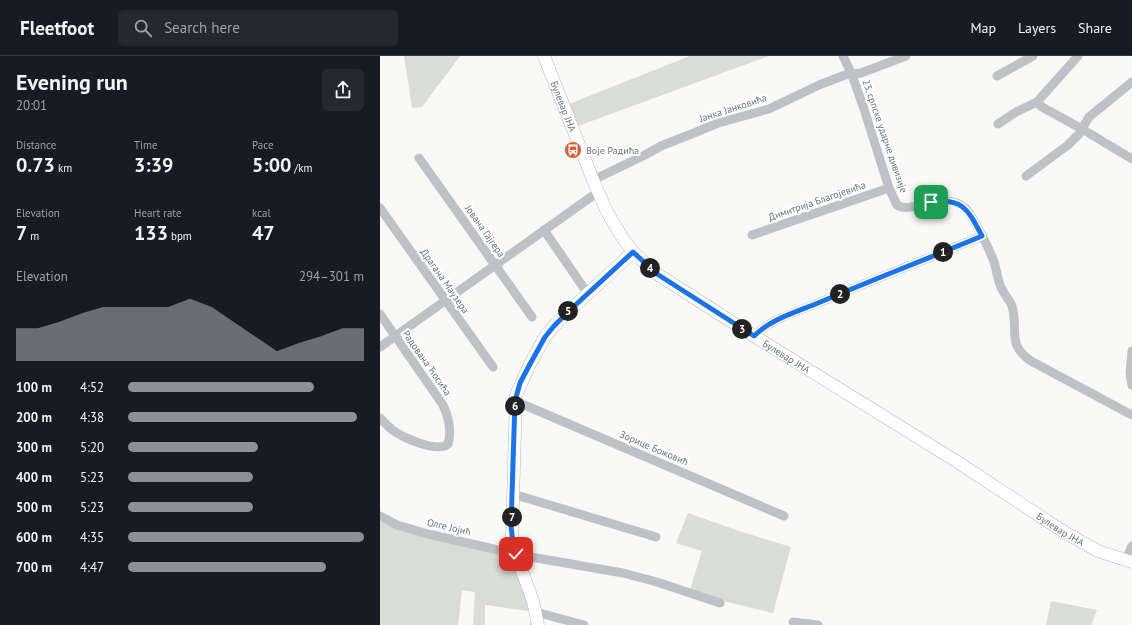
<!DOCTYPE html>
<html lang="en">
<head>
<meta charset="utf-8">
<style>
	:root { --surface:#171b24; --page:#242831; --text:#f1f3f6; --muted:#9ea1a6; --line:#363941; --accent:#8c9099 }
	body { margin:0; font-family:"PT Sans",sans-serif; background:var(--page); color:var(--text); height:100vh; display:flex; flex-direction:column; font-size:15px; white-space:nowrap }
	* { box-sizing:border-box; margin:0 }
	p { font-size:13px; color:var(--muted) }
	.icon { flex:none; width:22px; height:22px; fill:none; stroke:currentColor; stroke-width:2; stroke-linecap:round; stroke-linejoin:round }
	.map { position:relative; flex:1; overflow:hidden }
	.details { display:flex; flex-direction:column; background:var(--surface); width:380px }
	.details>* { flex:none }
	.pin { position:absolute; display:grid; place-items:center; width:34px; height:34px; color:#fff; margin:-17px; border-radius:8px; box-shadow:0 2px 6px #0006 }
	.km { position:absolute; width:20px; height:20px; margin:-10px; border-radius:50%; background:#222; color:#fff; font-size:11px; line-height:20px; text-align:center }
	.round { display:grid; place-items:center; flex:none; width:42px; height:42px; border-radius:6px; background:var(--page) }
	.overview { display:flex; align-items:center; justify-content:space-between; height:68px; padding:0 16px }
	h1 { font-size:22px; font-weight:600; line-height:30px }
	.metrics { display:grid; grid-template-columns:repeat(3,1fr); gap:6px; height:68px; padding:4px 16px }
	.metrics div { display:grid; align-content:center }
	.metrics b { font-size:20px; font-weight:600 }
	.metrics small { font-size:11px; font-weight:400 }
	.metrics p { font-size:11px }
	.chart { height:112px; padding:8px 16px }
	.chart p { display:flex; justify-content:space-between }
	.chart svg { width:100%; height:72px; margin-top:4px; fill:var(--accent); opacity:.7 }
	ul { padding:0 16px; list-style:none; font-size:13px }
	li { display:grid; grid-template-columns:64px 48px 1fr; align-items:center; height:30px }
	li i { height:10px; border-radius:5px; background:var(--accent) }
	header { display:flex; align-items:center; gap:24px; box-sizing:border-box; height:56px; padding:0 20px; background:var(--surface); border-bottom:1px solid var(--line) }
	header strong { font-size:19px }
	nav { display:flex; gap:22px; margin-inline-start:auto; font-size:14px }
	.search { width:280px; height:36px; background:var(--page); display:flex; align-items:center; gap:10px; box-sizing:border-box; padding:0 14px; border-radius:6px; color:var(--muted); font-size:15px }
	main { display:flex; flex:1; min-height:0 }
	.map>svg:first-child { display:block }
	.green { fill:#d9ddd6 }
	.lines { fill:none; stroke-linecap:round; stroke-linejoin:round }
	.secondary-casing { stroke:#b3b8bd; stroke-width:13 }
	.street { stroke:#bec2c6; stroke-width:9 }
	.secondary { stroke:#fff; stroke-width:12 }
	.route-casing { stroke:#fff; stroke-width:8 }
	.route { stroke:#1a73e8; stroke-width:5 }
	.labels { text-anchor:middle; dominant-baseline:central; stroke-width:4; stroke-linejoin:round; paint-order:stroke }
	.street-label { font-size:10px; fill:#66747f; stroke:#fff }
	.poi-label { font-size:10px; fill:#66747f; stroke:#fff; text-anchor:start }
</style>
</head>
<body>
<header>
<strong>Fleetfoot</strong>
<div class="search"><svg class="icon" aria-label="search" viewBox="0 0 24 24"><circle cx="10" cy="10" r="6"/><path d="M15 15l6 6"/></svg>Search here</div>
<nav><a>Map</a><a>Layers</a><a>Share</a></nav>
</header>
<main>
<section class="details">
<div class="overview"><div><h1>Evening run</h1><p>20:01</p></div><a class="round"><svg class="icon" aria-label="share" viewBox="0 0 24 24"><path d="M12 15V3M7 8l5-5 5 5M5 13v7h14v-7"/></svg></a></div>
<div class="metrics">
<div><p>Distance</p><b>0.73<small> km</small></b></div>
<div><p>Time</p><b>3:39</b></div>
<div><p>Pace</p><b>5:00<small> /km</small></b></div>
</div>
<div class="metrics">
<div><p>Elevation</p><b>7<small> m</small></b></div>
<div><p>Heart rate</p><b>133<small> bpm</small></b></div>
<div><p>kcal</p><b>47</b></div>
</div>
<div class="chart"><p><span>Elevation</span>294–301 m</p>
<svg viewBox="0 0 160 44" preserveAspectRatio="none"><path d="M0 44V24L10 24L20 20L30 15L40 11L50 11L60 11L70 11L80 6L90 11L100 20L110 29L120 38L130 33L140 29L150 24L160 24V44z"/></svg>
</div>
<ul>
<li><b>100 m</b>4:52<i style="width:79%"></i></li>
<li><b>200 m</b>4:38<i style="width:97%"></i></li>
<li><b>300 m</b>5:20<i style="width:55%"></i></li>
<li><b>400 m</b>5:23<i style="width:53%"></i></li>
<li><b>500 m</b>5:23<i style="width:53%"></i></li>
<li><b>600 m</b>4:35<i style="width:100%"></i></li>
<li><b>700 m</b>4:47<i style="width:84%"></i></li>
</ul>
</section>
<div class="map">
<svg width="752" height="569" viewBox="0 0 752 569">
	<rect width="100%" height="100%" fill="#f9f9f7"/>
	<g class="green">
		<polygon points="24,0 80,0 42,51 32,52"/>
		<polygon points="310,0 389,0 198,70 189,48"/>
		<polygon points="308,457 362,476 411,491 393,557 309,537 322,495 296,487"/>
		<path d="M0,462L34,474L136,498C145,521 155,544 158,569H149L156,556L105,549V569H93L95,536L82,534L78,569H0Z"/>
		<polygon points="671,545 717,554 711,569 666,569"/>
	</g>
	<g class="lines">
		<g class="secondary-casing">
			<g id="secondary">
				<path id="s1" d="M164,0L213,124L227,156L242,181L253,196L277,218L374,280L576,405L684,476L718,495L752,506"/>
				<polyline points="158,569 153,545 139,507 132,479 136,339 150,308 165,281 174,270 190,254 253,196"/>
			</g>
		</g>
		<g class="street">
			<path d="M463,0L472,19L484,53L509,132L517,149C531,159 565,134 585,152C592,158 609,193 613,203C616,211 617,220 620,229C623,237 629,243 632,250C639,274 626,288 651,305L752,359"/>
			<polyline points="617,20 653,0"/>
			<polyline points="657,46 662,51 702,73 752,103"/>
			<polyline points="618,68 636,56 657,46 698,0"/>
			<polyline points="39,102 152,261"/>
			<polyline points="646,120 688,89 699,78 709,61 752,26"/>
			<polyline points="213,124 265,99 281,90 314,77 338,67 389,53 439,29 465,19 481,17 526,0"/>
			<polyline points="0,152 113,311"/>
			<polyline points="164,174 208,238"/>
			<polyline points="372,179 509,132"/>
			<path d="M0,258L63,349C69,362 72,375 68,388C57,397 24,382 14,375C9,372 4,366 0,362"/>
			<path d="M374,280C391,263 416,256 438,247C492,224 547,203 602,180"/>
			<polyline points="0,291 218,136"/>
			<polyline points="752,295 750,317 752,329"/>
			<polyline points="135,345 404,460"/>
			<polyline points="133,438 276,481"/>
			<polyline points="0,460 17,469 48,478 145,500 243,517 277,526 340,547"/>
			<polyline points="746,504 752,490"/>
			<polyline points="156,556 204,569"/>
			<polyline points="413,566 438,569"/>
		</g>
		<use href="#secondary" class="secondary"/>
	</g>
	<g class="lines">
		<g class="route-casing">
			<path id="route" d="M136,498L133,487L131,470L135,345L140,327L150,308L165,281L174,270L190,254L253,196L277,218L374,280C391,263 416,256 438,247C492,224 547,203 602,180C588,154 584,142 551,146"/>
		</g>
		<use href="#route" class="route"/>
	</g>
	<defs>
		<g id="bus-disc" transform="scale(0.9)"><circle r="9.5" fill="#d35f3d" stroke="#fff"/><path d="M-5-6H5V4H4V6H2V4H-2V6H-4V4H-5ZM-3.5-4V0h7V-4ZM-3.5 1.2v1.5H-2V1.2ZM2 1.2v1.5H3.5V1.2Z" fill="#fff"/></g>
	</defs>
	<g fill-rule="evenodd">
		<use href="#bus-disc" x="193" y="94"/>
	</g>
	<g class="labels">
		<g class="street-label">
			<text stroke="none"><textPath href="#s1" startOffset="54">Булевар ЈНА</textPath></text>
			<text transform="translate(353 52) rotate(-18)">Јанка Јанковића</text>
			<text transform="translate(505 80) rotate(71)">23. српске ударне дивизије</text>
			<text transform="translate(437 145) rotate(-19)">Димитрија Благојевића</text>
			<text transform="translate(105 175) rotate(55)">Јована Гајгера</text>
			<text transform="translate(65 225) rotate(55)">Драгана Маузера</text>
			<text stroke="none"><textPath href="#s1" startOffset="402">Булевар ЈНА</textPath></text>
			<text transform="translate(47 307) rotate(55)">Радована Ћосића</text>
			<text transform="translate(274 392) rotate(23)">Зорице Божовић</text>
			<text transform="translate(69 471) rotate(13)">Олге Јојић</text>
			<text stroke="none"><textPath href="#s1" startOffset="726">Булевар ЈНА</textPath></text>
		</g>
		<g class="poi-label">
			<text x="206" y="94">Воје Радића</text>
		</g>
	</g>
</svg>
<div class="pin" style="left:551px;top:146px;background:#1e9e55"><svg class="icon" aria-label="arrive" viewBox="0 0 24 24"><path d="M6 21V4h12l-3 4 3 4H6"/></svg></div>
<div class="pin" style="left:136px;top:498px;background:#d93025"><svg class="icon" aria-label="check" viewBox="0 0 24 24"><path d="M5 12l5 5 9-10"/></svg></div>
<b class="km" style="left:563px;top:196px">1</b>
<b class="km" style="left:460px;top:238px">2</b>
<b class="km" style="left:362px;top:273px">3</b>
<b class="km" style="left:270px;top:212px">4</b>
<b class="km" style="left:188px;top:255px">5</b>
<b class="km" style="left:135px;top:350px">6</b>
<b class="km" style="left:132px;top:461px">7</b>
</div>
</main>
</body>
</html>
